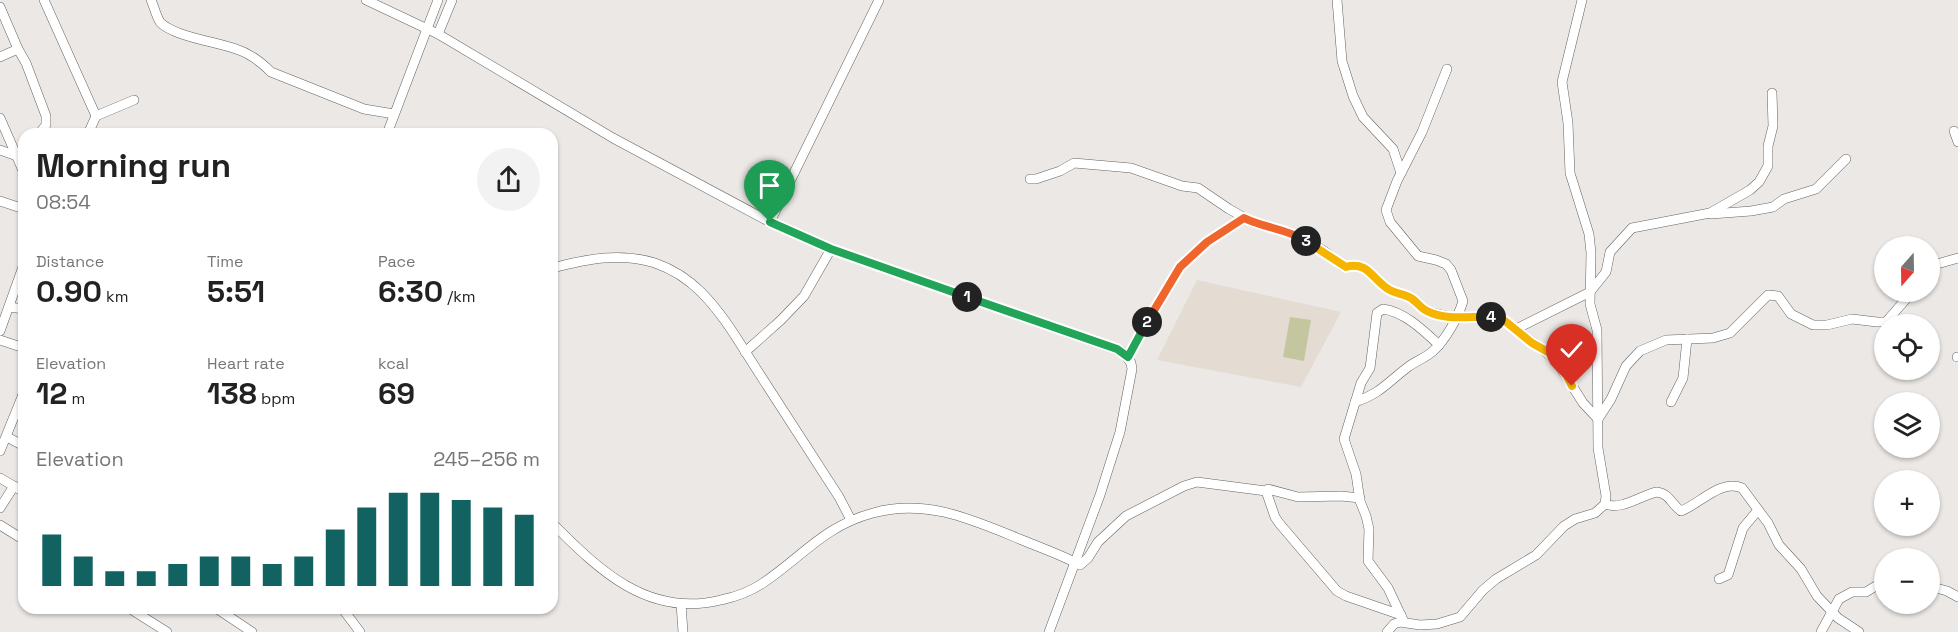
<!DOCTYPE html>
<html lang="en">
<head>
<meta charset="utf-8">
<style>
	:root { --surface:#fff; --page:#f2f2f2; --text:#222; --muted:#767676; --accent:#116261 }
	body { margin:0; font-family:"Space Grotesk",sans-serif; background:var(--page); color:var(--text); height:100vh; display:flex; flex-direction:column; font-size:22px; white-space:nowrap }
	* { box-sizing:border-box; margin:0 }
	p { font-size:20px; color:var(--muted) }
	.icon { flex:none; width:33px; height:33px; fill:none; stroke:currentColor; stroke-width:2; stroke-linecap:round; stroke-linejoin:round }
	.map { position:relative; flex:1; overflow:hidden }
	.drawer { position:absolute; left:18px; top:128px; width:540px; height:486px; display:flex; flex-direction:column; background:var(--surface); border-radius:18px; box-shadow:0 2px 4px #0004 }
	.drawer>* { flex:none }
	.needle { width:39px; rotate:200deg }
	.controls { position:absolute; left:1874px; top:236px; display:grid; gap:12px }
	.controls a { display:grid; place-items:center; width:66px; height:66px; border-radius:50%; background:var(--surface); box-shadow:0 2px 4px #0004; font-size:30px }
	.pin { position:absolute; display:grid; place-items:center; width:51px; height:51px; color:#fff; margin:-62px -26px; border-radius:50% 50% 50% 0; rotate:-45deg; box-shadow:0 0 6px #0007 }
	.pin .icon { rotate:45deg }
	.km { position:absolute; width:30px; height:30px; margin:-15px; border-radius:50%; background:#222; color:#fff; font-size:16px; line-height:30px; text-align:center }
	.round { display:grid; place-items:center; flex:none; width:63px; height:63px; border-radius:32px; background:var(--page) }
	.headline { display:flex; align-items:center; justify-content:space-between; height:102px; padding:0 18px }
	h1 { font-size:33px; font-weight:700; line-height:45px }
	.figures { display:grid; grid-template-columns:repeat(3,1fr); gap:9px; height:102px; padding:6px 18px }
	.figures div { display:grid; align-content:center }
	.figures b { font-size:30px; font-weight:700 }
	.figures small { font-size:16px; font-weight:400 }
	.figures p { font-size:16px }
	.chart { height:168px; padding:12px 18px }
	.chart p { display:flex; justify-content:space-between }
	.chart svg { width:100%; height:108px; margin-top:6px; stroke:var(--accent); stroke-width:6 }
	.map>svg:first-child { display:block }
	.built { fill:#e4dcd3 }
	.garden { fill:#c4c69f }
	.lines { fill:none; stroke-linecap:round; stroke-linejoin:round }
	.minor-casing { stroke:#656361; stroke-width:10 }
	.minor { stroke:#fff; stroke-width:9 }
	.split-1-casing { stroke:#fff; stroke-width:12 }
	.split-2-casing { stroke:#fff; stroke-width:12 }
	.split-3-casing { stroke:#fff; stroke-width:12 }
	.split-4-casing { stroke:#fff; stroke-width:12 }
	.split-5-casing { stroke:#fff; stroke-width:12 }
	.split-1 { stroke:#22a559; stroke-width:8 }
	.split-2 { stroke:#22a559; stroke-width:8 }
	.split-3 { stroke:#f0652b; stroke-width:8 }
	.split-4 { stroke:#f5b400; stroke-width:8 }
	.split-5 { stroke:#f5b400; stroke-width:8 }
</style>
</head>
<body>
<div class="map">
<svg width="1958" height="632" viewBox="0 0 1958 632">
	<rect width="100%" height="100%" fill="#ebe8e5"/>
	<polygon class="built" points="1197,280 1341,312 1301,387 1157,360"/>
	<polygon class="garden" points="1290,317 1311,320 1304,361 1283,357"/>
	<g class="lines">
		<g class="minor-casing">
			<g id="minor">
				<polyline points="44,0 96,116"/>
				<path d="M151,0C154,6 156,16 160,22C172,36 217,42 236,49C249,53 261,62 271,72L364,109L394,114"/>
				<polyline points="366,0 438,34 613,138 770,222 831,249 1123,352 1131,363 1132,369 1120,432 1100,495 1049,632"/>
				<polyline points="1337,0 1342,61 1353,96 1363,117 1393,149 1401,173"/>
				<polyline points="0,7 18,49 26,63 46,116 46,125 39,134"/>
				<polyline points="438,34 452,0"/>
				<polyline points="0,57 18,49"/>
				<polyline points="0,118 24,173"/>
				<polyline points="1954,131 1958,142"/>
				<polyline points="88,134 96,116 134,100"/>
				<polyline points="387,134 438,0"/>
				<polyline points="0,150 17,156"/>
				<polyline points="1030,179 1036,179 1060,171 1074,163 1131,168 1182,186 1198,188 1229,209 1254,223 1297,235 1324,251 1343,266 1360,266 1373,275 1387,289 1412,298 1428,312 1451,317 1490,316 1505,321 1556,360 1583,403 1598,419"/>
				<polyline points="0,201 24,209"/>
				<polyline points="1711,214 1751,211 1773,207 1784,199 1816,189 1846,159"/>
				<polyline points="770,222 879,0"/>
				<path d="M552,268C587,259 620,252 655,263C672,269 689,280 701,292C724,315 740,344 757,370C785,413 812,455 839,497L851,520"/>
				<polyline points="1929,272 1937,264 1958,258"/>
				<polyline points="9,307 24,309"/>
				<polyline points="1516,329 1590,292 1606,272 1610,252 1632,228 1710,213 1750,190 1759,182 1768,166 1768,146 1773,126 1772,93"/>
				<polyline points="0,331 24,264"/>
				<polyline points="0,340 24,348"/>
				<polyline points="745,352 781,320 804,296 831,249"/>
				<polyline points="1128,356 1180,267 1207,242 1244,218"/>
				<polyline points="1957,357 1958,357"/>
				<path d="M1355,402C1380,394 1388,382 1408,367C1416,361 1425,358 1432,352C1445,341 1458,318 1463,301L1451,270L1446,264L1436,260L1418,256L1390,222L1386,210L1397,181L1422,132L1447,69"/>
				<polyline points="1671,402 1683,378 1687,339"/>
				<polyline points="1598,419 1611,399 1626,366 1640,351 1666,340 1713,338 1730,333 1768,295 1778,296 1791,314 1813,325 1827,325 1852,319 1877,322 1886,322 1913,291"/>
				<polyline points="7,437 24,446"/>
				<polyline points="0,451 24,392"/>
				<polyline points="0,478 24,492"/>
				<polyline points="1266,491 1275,517 1279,523 1337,591 1346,596 1401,615"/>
				<path d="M1605,504C1621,511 1641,495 1657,492C1670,494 1672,505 1681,511C1700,504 1720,479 1742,488L1768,523L1779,545L1801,569L1817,596L1838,618L1859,632"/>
				<polyline points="0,508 14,486"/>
				<path d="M552,523C599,570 648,618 721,600C735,597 750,592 763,583C802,557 824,526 873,513C926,498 973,520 1022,540C1041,548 1062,555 1080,565L1088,558L1098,542L1126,516L1184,486L1197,482L1266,491L1268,489L1298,497L1341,496L1360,498"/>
				<polyline points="0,525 24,540"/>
				<polyline points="1719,579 1728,575 1743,528 1758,510"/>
				<polyline points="1929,586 1947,591 1958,597"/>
				<polyline points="681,604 683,632"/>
				<polyline points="129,608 167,632"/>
				<polyline points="216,608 252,632"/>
				<polyline points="342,608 360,632"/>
				<path d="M1404,622L1388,588L1368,561L1369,529L1366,516L1360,501L1356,474L1344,439L1361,383L1370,368L1377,313L1383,309C1405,312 1424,331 1439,345"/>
				<polyline points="1387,632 1394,624 1400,622 1420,625 1437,624 1460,617 1483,590 1496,579 1536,555 1564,526 1575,519 1595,513 1605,504 1606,496 1598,448 1597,330 1590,304 1591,253 1589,234 1570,173 1568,123 1562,82 1582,0"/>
				<polyline points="1821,632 1839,599 1852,592 1866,592 1884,581"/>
			</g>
		</g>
		<use href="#minor" class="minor"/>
	</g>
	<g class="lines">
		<g class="split-1-casing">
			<polyline id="split-1" points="770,222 831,249 967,297"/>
		</g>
		<g class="split-2-casing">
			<polyline id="split-2" points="967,297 1117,349 1128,357 1147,322"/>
		</g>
		<g class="split-3-casing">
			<path id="split-3" d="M1147,322L1180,267L1207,242L1244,218C1264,228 1288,229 1306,241"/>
		</g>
		<g class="split-4-casing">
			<path id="split-4" d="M1306,241L1346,267C1368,261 1372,279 1388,289C1394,293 1403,294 1409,297C1416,300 1420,308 1427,311C1446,321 1471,316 1491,317"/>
		</g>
		<g class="split-5-casing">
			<polyline id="split-5" points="1491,317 1505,321 1532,343 1548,352 1562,366 1572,386"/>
		</g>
		<use href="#split-1" class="split-1"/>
		<use href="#split-2" class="split-2"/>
		<use href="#split-3" class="split-3"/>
		<use href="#split-4" class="split-4"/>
		<use href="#split-5" class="split-5"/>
	</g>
</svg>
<div class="controls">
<a><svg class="needle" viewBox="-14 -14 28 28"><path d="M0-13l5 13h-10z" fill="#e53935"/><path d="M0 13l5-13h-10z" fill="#767676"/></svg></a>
<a><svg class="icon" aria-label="locate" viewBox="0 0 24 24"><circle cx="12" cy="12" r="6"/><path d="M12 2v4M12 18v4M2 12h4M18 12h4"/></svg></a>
<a><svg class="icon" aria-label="layers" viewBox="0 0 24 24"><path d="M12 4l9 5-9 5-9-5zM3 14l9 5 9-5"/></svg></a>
<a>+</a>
<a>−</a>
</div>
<div class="pin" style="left:770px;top:222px;background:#1e9e55"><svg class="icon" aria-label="arrive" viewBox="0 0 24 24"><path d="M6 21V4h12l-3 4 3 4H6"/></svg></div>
<div class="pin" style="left:1572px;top:386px;background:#d93025"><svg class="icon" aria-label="check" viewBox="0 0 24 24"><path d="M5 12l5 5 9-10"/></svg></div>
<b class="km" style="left:967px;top:297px">1</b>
<b class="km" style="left:1147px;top:322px">2</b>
<b class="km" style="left:1306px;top:241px">3</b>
<b class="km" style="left:1491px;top:317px">4</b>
<section class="drawer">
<div class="headline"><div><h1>Morning run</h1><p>08:54</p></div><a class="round"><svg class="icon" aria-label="share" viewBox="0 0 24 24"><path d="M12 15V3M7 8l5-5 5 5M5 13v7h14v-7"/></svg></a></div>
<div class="figures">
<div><p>Distance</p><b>0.90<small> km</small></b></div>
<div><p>Time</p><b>5:51</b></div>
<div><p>Pace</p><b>6:30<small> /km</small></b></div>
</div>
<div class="figures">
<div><p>Elevation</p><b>12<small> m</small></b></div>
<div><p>Heart rate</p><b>138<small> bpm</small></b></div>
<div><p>kcal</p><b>69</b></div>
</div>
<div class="chart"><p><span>Elevation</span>245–256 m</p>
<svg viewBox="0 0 160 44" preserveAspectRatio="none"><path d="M5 44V23M15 44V32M25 44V38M35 44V38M45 44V35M55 44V32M65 44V32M75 44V35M85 44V32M95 44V21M105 44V12M115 44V6M125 44V6M135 44V9M145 44V12M155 44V15"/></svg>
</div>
</section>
</div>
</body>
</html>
